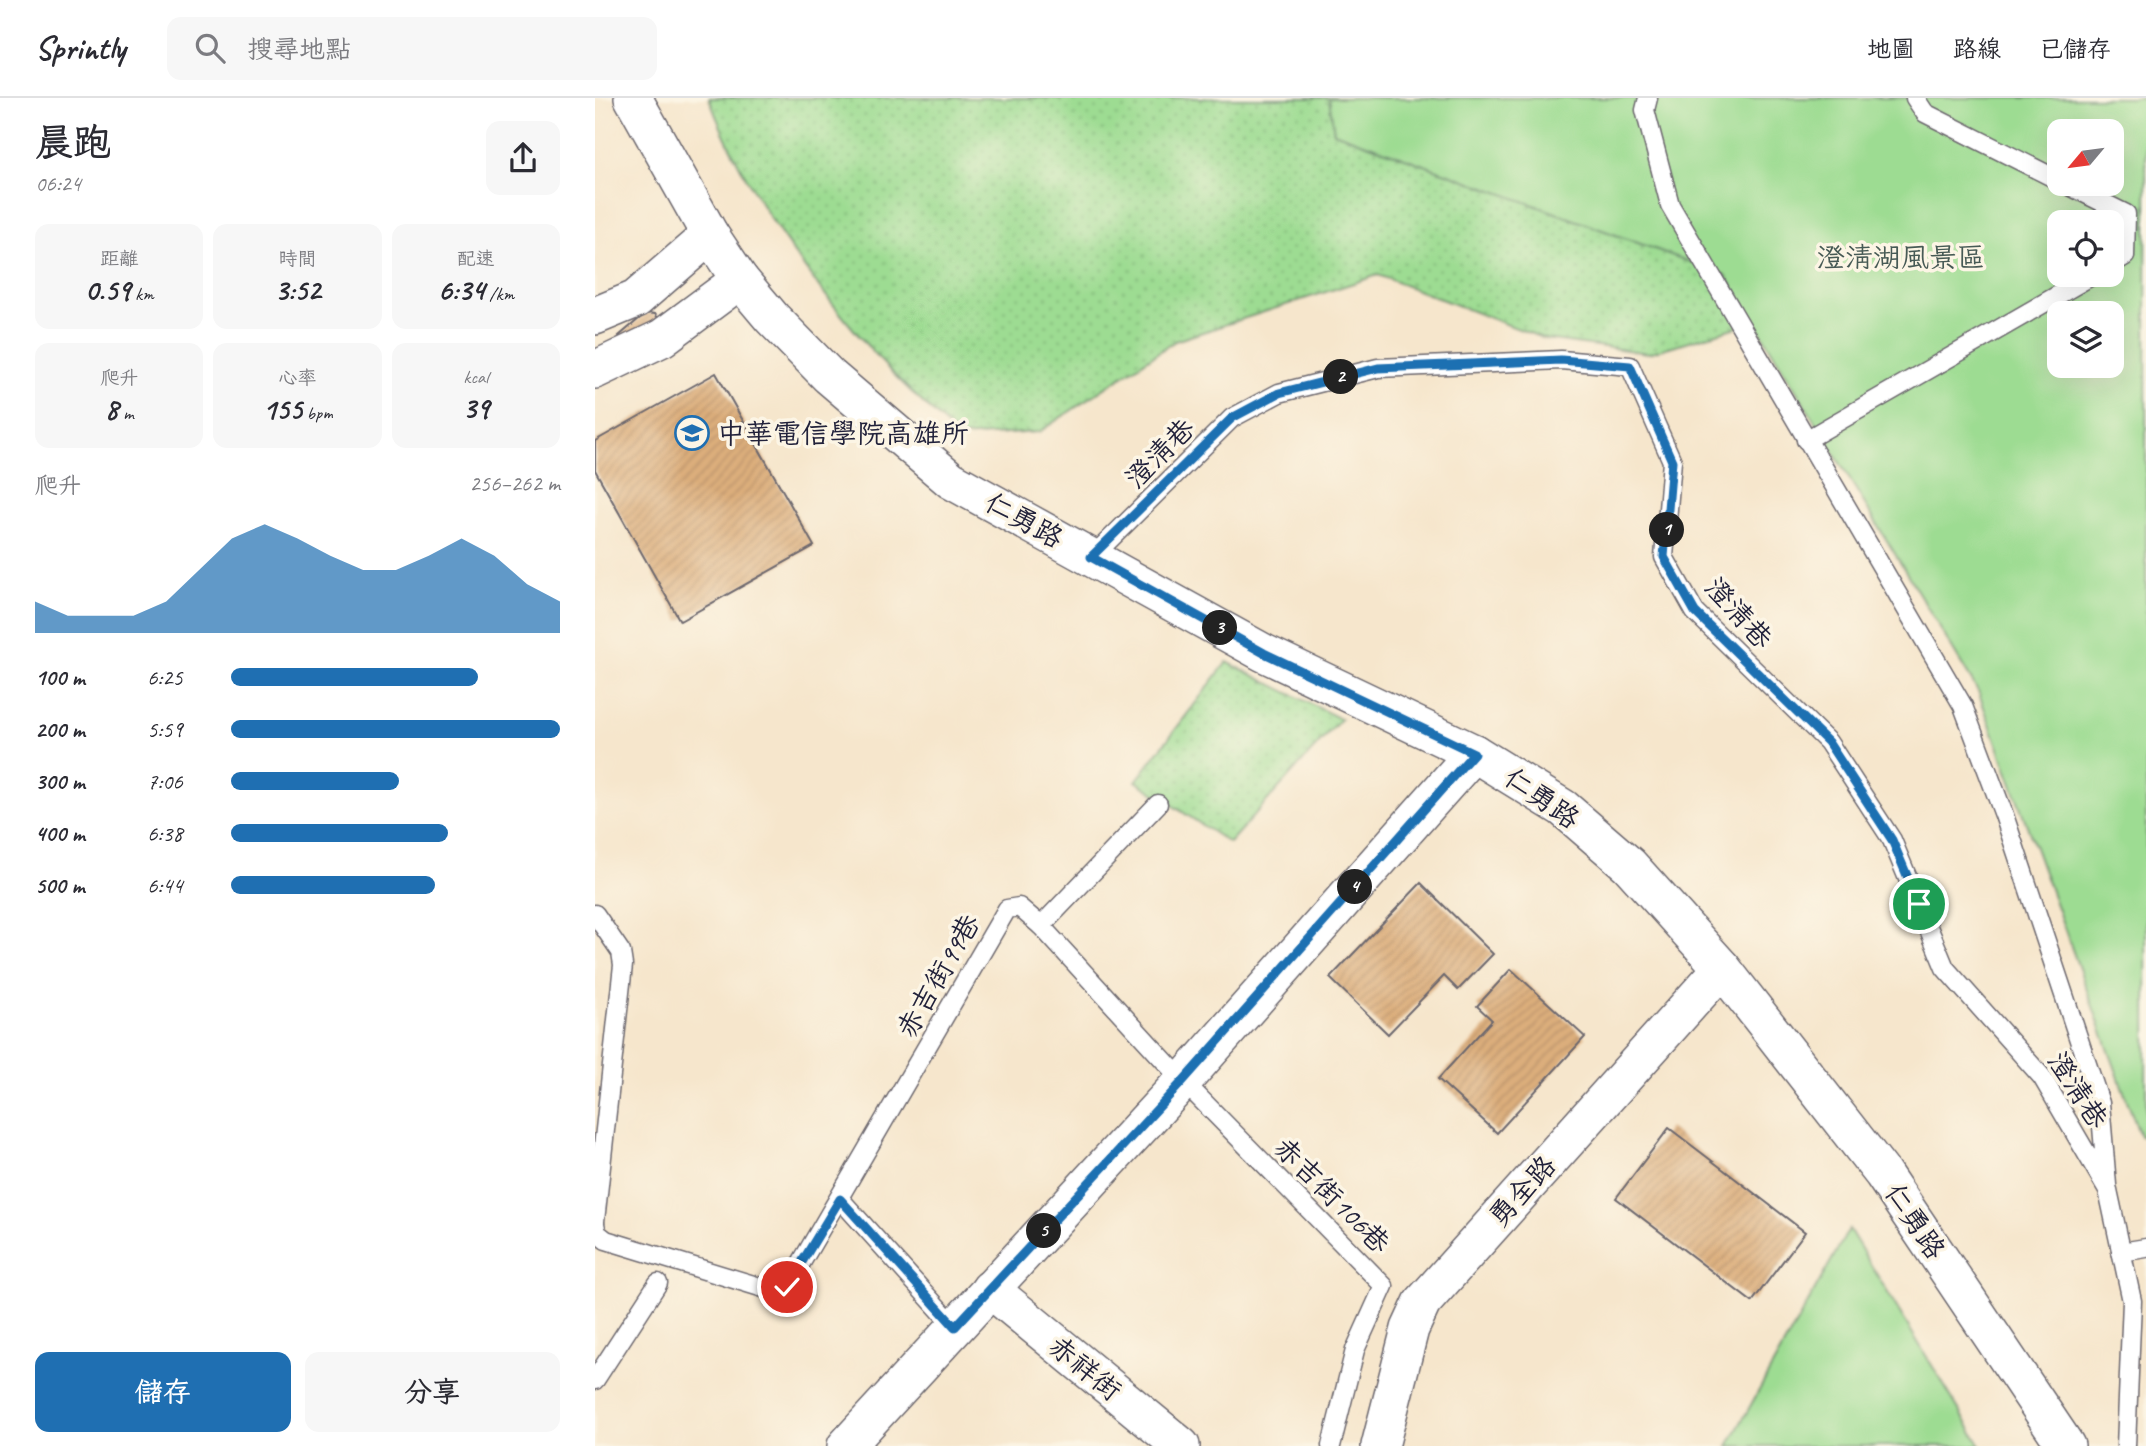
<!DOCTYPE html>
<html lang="zh-TW">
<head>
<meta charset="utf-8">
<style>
	:root { --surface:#fff; --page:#f7f7f7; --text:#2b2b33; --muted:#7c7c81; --line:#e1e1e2; --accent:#1f6fb2 }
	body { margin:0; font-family:Caveat,"LXGW WenKai TC",sans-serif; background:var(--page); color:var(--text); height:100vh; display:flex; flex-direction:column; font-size:26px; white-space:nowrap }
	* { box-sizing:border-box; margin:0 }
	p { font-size:23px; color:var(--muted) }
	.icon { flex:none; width:38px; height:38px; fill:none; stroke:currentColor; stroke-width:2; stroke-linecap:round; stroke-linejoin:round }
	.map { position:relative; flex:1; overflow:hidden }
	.drawer { display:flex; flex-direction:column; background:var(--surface); width:595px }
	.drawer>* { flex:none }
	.needle { width:46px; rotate:241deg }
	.controls { position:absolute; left:1452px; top:21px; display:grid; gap:14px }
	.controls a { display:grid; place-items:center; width:77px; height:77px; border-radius:14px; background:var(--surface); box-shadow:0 7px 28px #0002; font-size:35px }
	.pin { position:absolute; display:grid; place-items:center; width:60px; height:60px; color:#fff; margin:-30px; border:4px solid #fff; border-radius:50%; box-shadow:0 2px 7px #0007 }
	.km { position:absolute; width:35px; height:35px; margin:-18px; border-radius:50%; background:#222; color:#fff; font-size:19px; line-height:35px; text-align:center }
	.round { display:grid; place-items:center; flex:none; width:74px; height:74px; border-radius:14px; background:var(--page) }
	.summary { display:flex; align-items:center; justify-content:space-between; height:119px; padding:0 35px }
	h1 { font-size:38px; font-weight:800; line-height:52px }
	.figures { display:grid; grid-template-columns:repeat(3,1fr); gap:10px; height:119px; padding:7px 35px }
	.figures div { display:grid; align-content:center; border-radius:14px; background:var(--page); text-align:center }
	.figures b { font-size:30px; font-weight:800 }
	.figures small { font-size:19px; font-weight:400 }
	.figures p { font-size:19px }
	.chart { height:196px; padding:14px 35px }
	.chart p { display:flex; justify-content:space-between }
	.chart svg { width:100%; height:126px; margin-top:7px; fill:var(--accent); opacity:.7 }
	.primary-button { display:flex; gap:14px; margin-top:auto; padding:14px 35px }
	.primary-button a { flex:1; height:80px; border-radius:14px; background:var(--accent); color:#fff; font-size:28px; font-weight:800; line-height:80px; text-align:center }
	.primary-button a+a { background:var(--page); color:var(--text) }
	ul { padding:0 35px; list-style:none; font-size:23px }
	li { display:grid; grid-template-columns:112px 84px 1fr; align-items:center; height:52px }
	li i { height:18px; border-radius:9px; background:var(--accent) }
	header { display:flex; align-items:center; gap:42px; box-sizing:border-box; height:98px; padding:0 35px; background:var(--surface); border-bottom:2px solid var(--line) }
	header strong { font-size:33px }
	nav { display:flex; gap:38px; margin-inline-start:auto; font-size:24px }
	.search { width:490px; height:63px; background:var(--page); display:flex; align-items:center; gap:18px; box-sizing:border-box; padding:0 24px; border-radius:14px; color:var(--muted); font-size:26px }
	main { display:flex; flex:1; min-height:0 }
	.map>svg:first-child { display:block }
	.grass { fill:url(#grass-dots); stroke:#607f66; stroke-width:2 }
	.green { fill:#9ddc92; stroke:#607f66; stroke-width:2; fill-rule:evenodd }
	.building { fill:url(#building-hatch) }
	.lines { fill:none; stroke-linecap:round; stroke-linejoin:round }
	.service-casing { stroke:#6c676e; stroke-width:21 }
	.minor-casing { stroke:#6c676e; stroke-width:40 }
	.service { stroke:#fff; stroke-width:18 }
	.minor { stroke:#fff; stroke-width:37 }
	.route-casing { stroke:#fff; stroke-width:14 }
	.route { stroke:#1f6fb2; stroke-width:9 }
	.labels { text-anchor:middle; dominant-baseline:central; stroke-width:7; stroke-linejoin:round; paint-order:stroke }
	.park-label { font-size:28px; fill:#475a55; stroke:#fcf5e5 }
	.poi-label { font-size:28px; fill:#22223b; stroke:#fcf5e5; text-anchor:start }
	.street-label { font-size:28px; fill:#22223b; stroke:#fcf5e5 }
</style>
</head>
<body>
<header>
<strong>Sprintly</strong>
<div class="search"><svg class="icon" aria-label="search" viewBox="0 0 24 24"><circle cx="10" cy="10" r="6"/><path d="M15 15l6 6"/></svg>搜尋地點</div>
<nav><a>地圖</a><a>路線</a><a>已儲存</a></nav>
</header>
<main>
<section class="drawer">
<div class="summary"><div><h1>晨跑</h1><p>06:24</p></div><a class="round"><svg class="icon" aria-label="share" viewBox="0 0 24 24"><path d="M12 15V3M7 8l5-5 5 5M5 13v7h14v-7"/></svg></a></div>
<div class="figures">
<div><p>距離</p><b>0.59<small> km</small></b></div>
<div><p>時間</p><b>3:52</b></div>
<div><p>配速</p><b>6:34<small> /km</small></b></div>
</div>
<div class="figures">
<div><p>爬升</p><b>8<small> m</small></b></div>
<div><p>心率</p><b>155<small> bpm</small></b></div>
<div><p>kcal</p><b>39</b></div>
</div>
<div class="chart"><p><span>爬升</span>256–262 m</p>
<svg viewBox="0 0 160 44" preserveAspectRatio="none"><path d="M0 44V33L10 38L20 38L30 38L40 33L50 22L60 11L70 6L80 11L90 17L100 22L110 22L120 17L130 11L140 17L150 27L160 33V44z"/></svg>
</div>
<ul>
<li><b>100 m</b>6:25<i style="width:75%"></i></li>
<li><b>200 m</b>5:59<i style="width:100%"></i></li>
<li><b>300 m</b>7:06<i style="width:51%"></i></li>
<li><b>400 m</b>6:38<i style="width:66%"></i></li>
<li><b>500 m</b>6:44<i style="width:62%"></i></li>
</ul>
<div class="primary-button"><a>儲存</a><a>分享</a></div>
</section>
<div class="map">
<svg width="1551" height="1348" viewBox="0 0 1551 1348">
	<defs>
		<pattern id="grass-dots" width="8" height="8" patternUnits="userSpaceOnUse" patternTransform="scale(1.75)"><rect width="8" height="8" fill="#9ddc92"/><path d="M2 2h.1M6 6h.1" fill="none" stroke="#87bc7f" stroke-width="1.8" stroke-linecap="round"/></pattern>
		<pattern id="building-hatch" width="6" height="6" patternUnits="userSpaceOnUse" patternTransform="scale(1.75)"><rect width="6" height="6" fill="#dcae7c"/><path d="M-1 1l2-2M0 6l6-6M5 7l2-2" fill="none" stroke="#bc956c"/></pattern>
	</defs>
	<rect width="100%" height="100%" fill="#fcf5e5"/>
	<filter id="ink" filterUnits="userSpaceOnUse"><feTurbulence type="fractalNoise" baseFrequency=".0143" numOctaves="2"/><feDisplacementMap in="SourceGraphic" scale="14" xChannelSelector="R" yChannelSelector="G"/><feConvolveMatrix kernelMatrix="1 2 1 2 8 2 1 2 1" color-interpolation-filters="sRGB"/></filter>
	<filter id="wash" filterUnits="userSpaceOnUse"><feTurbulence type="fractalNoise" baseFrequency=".00686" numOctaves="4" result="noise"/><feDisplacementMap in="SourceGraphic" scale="28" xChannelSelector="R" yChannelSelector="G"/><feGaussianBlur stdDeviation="1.57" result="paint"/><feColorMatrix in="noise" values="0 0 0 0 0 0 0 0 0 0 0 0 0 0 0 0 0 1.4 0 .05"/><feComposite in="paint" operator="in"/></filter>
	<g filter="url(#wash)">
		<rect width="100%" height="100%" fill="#f6e6cc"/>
		<g class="grass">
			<path d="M114,0H734L739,34L1131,177L1160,224L1054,255L950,241L783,177L580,243L444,334L364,339C335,311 304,284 277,253C212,178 149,94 114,0Z"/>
			<polygon points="632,564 746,621 634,745 541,683"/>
		</g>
		<g class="green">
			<path d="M734,0H1551V1040L1545,1038L1383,593L1131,177L739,34ZM1465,33H1517V86H1465ZM1465,124H1517V177H1465ZM1465,215H1517V268H1465Z"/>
			<polygon points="1254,1131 1386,1348 1133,1348"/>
		</g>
		<g id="blocks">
			<g class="building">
				<polygon points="51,215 60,216 68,227 35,253 24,238"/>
				<polygon points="121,275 219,448 85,523 0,372 0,343"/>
				<polygon points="826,785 898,856 863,892 849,878 793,936 735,880"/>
				<polygon points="916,871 990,939 902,1035 843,981 897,922 882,908"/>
				<polygon points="1074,1030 1210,1134 1157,1204 1021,1100"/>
			</g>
		</g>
	</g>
	<g filter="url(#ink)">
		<use href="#blocks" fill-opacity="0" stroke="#6c676e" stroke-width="2"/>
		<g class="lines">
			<g class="service-casing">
				<g id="service">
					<polyline points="1053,0 1050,12 1075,107 1368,608 1409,717 1505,1005 1512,1087"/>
					<polyline points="1320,0 1330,15 1465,83"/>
					<polyline points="1471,86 1531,116 1530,158 1517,166"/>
					<polyline points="1211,342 1498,177"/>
					<polyline points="497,459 637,320 684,295 783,270 966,262 1035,268 1077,363 1069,459 1100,514 1233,644 1297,742 1350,870 1447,979 1513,1092 1537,1203 1531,1348"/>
					<polyline points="0,816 26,854 28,867 0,1123"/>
					<polyline points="446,828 563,706"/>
					<polyline points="245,1101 360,1229"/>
					<polyline points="0,1126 2,1135 11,1142 178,1193 192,1189 412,811 424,809 446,828 588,983 789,1188 760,1252 736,1348"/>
					<polyline points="1526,1154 1551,1150"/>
					<polyline points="0,1282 63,1185"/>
				</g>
			</g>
			<g class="minor-casing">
				<g id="minor">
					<polyline points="38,0 115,137 145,182 177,220 234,278 356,382 669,555 879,655 968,710 1034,767 1127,870 1288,1076 1471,1348"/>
					<polyline points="0,218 41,201 115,137"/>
					<polyline points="0,272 67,240 145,182"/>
					<polyline points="395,1191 586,1348"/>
					<polyline points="251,1348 588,983 879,655"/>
					<polyline points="785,1348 815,1231 827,1205 1127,870"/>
				</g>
			</g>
			<use href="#service" class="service"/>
			<use href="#minor" class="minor"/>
		</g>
	</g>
	<g class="lines" filter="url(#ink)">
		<g class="route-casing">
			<polyline id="route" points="192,1189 245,1101 360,1229 588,983 879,655 669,555 496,459 637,320 684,295 783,270 966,262 1035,268 1077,363 1069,459 1100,514 1233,644 1297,742 1324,806"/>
		</g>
		<use href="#route" class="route"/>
	</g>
	<defs>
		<g id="university-ring" transform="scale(1.75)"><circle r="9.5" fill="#fcf5e5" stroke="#1f6fb2" stroke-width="1.5"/><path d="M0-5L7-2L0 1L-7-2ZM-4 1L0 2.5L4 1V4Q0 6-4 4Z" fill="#1f6fb2"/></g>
	</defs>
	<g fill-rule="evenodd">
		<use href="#university-ring" x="97" y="335"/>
	</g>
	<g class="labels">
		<g class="park-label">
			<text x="1306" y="159">澄清湖風景區</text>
		</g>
		<g class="poi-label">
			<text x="122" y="335">中華電信學院高雄所</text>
		</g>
		<g class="street-label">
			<text transform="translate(565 355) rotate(-45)">澄清巷</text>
			<text transform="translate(429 422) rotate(29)">仁勇路</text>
			<text transform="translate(1144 515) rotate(48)">澄清巷</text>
			<text transform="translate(947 700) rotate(35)">仁勇路</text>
			<text transform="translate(343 878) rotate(-60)">赤吉街99巷</text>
			<text transform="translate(1483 992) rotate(57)">澄清巷</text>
			<text transform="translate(927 1093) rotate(-48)">勇全路</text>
			<text transform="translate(737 1097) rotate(45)">赤吉街106巷</text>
			<text transform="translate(1320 1123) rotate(56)">仁勇路</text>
			<text transform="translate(490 1270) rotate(39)">赤祥街</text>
		</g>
	</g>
</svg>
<div class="controls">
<a><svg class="needle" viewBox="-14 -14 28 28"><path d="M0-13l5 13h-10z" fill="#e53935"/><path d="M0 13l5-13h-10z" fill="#7c7c81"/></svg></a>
<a><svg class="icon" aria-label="locate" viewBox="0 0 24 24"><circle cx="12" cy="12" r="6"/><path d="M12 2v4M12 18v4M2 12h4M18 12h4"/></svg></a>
<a><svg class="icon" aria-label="layers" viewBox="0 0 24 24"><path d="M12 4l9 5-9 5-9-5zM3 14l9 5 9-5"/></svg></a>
</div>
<div class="pin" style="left:1324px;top:806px;background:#1e9e55"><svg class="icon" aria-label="arrive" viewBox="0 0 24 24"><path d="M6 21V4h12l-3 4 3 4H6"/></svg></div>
<div class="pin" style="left:192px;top:1189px;background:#d93025"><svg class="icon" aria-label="check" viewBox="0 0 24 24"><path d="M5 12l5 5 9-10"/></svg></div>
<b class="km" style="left:1072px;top:432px">1</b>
<b class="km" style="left:746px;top:279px">2</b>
<b class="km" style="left:625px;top:530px">3</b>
<b class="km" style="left:760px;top:789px">4</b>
<b class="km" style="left:449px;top:1133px">5</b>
</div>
</main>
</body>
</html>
